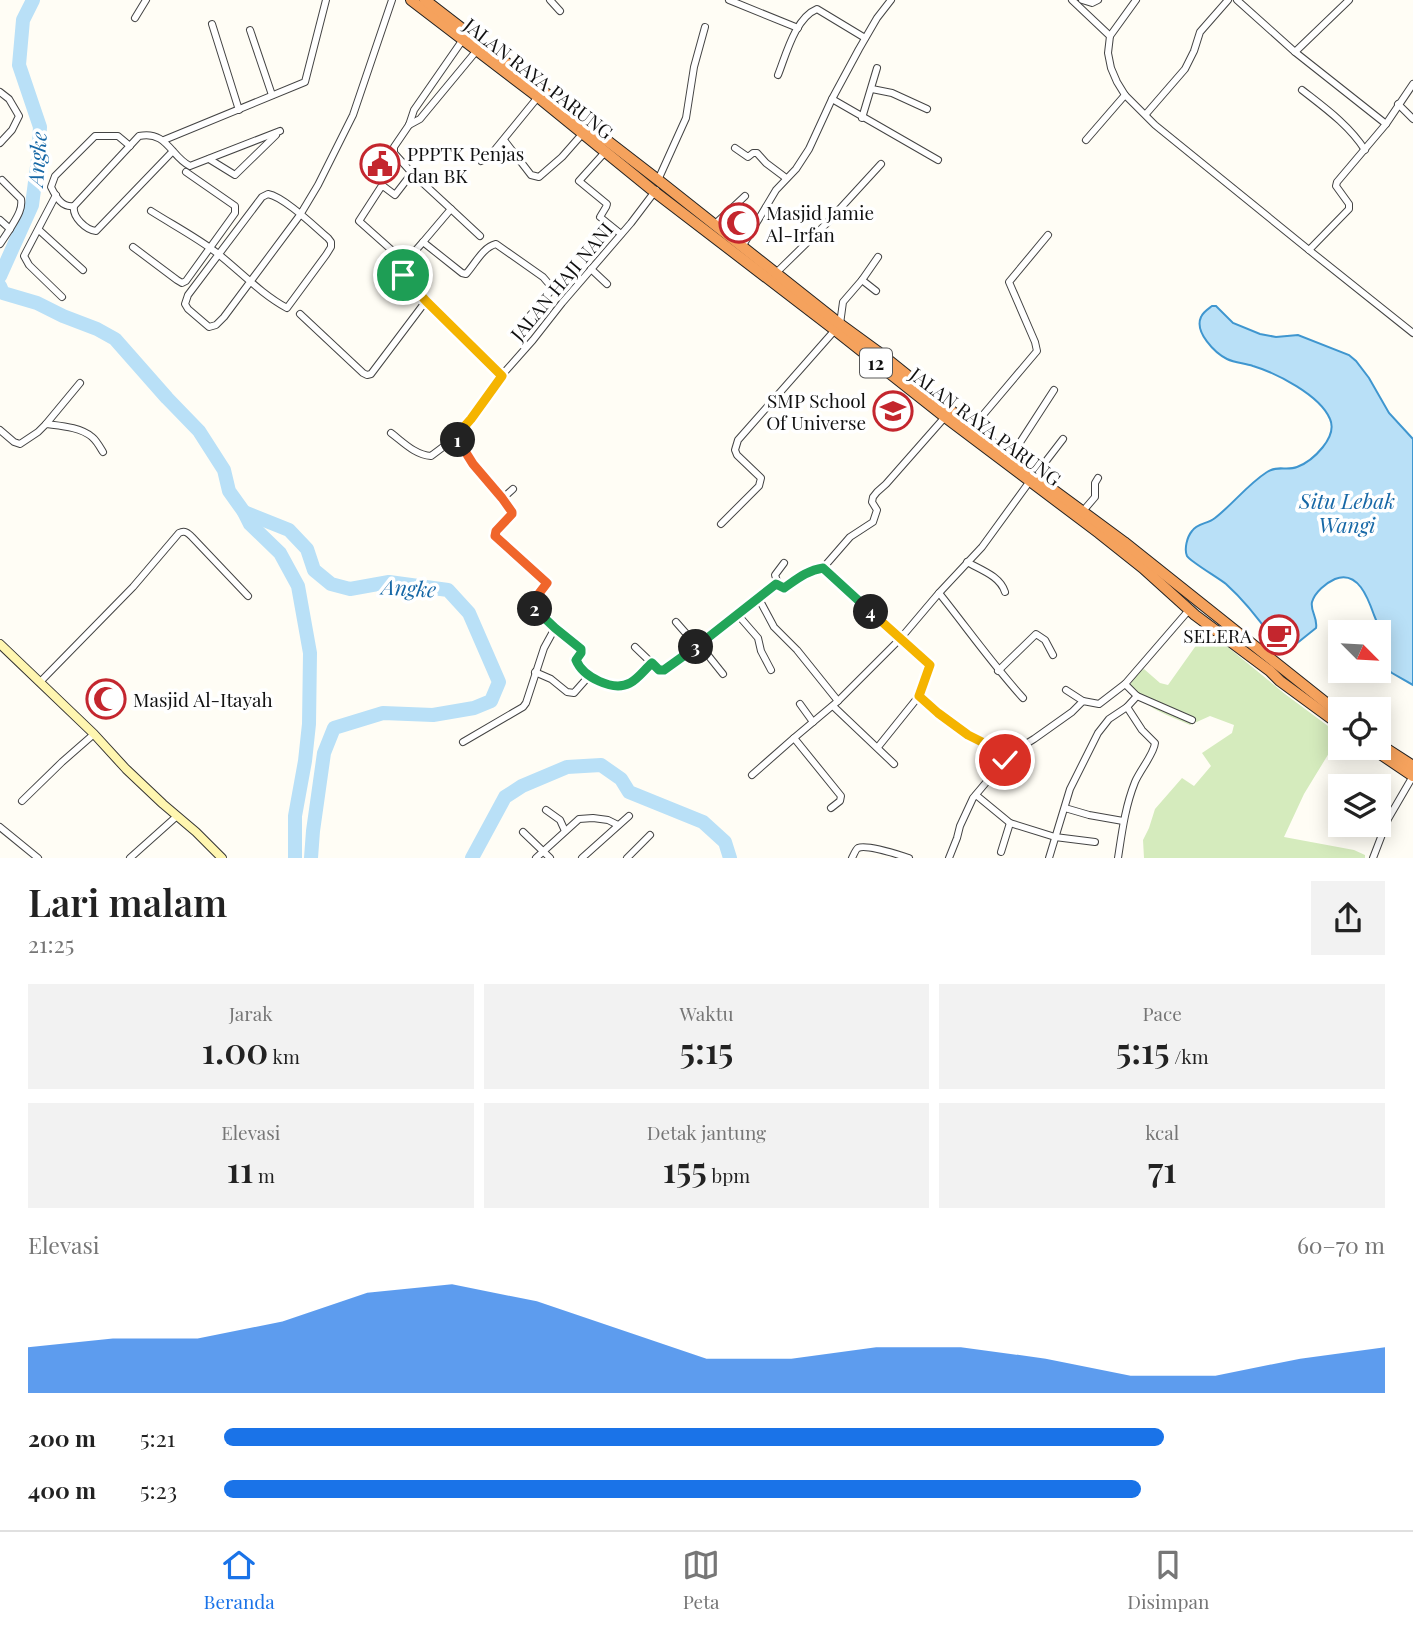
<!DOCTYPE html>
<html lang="id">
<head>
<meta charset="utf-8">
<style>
	:root { --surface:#fff; --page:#f2f2f2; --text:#222; --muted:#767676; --line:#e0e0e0; --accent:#1a73e8 }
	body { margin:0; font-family:"Playfair Display",serif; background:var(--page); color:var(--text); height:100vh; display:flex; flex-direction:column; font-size:26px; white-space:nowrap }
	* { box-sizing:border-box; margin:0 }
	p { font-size:23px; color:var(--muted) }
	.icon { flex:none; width:38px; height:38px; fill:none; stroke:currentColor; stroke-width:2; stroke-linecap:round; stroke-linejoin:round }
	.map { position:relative; height:858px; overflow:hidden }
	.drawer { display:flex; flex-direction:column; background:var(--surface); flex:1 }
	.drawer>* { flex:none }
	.needle { width:46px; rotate:114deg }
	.controls { position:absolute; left:1328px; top:620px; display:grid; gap:14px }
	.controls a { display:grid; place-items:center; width:63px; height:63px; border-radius:0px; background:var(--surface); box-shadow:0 4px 18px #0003; font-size:35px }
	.pin { position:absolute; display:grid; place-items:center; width:60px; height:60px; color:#fff; margin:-30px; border:4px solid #fff; border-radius:50%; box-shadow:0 2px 7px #0007 }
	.km { position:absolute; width:35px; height:35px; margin:-18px; border-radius:50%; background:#222; color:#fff; font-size:19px; line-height:35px; text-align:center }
	.round { display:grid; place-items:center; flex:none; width:74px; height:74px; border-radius:0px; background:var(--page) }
	.summary { display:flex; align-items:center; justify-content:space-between; height:119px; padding:0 28px }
	h1 { font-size:38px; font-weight:600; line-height:52px }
	.stats { display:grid; grid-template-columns:repeat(3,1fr); gap:10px; height:119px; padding:7px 28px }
	.stats div { display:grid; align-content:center; border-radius:0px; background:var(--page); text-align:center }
	.stats b { font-size:35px; font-weight:600 }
	.stats small { font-size:19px; font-weight:400 }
	.stats p { font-size:19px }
	.chart { height:196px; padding:14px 28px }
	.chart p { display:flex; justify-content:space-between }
	.chart svg { width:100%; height:126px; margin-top:7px; fill:var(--accent); opacity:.7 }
	ul { padding:0 28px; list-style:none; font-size:23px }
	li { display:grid; grid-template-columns:112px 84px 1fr; align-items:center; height:52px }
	li i { height:18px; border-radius:9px; background:var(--accent) }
	.tab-bar { display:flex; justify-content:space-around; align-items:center; height:98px; border-top:2px solid var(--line); background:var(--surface); font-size:19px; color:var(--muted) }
	.tab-bar a { display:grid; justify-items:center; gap:4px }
	.tab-bar .selected { color:var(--accent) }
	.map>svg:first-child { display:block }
	.green { fill:#d5ebbd }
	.water { fill:#b9e0f7; stroke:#3f96cf; stroke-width:2 }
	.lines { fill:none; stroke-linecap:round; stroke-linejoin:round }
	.river { stroke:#b9e0f7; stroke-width:14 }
	.street-casing { stroke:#444; stroke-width:8 }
	.secondary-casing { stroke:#333; stroke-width:10 }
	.highway-casing { stroke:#222; stroke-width:12 }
	.street { stroke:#fff; stroke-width:6 }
	.secondary { stroke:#fff6b0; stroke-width:8 }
	.highway { stroke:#f5a25d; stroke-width:10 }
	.split-1-casing { stroke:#fff; stroke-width:14 }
	.split-2-casing { stroke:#fff; stroke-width:14 }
	.split-3-casing { stroke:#fff; stroke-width:14 }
	.split-4-casing { stroke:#fff; stroke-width:14 }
	.split-5-casing { stroke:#fff; stroke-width:14 }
	.split-1 { stroke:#f5b400; stroke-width:9 }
	.split-2 { stroke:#f0652b; stroke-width:9 }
	.split-3 { stroke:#22a559; stroke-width:9 }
	.split-4 { stroke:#22a559; stroke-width:9 }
	.split-5 { stroke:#f5b400; stroke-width:9 }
	.labels { text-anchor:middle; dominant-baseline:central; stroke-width:7; stroke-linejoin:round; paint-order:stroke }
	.shield { fill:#fff; stroke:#585858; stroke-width:2 }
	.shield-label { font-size:18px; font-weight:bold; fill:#111 }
	.street-label { font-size:19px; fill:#111; stroke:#fff }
	.poi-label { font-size:19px; fill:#111; stroke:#fff; text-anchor:start }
	.water-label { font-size:21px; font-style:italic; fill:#1768a6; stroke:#fff }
</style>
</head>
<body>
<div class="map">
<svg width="1413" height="858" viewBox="0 0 1413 858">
	<rect width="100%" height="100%" fill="#fffdf5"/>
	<path class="green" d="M1207,630L1285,694L1340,735L1304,794L1284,837L1354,850L1365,855V858H1144L1143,840L1149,828L1155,809L1182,778L1194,786L1211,766L1202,753L1232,733L1234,725L1210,716L1190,725C1163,713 1149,710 1129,687L1136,674L1144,669L1160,683L1168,685Z"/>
	<path class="water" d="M1212,306H1216L1233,323L1260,334L1276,337L1298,335L1349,355L1356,361L1369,378L1389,413L1413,439V685L1392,673L1379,663C1379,652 1381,640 1379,630C1378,625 1376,619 1374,615C1368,598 1358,570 1335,579C1326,583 1315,592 1312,602C1310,611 1318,618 1316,628L1291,648H1282L1277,645C1262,623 1246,602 1226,584C1217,577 1191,562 1187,556C1184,549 1187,537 1192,531C1197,523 1208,524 1215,518C1233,504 1247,485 1267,472C1277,465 1287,471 1297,467C1313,461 1338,437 1330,419C1320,395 1276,373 1253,366C1244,363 1235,363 1227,359C1215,353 1194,332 1201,317C1203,312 1208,309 1212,306Z"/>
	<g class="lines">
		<g class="river">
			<polyline points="0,276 32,205 38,159 40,127 19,65 23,20 33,0"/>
			<polyline points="0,286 3,293 37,303 63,316 97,329 115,339 167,398 199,431 224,470 229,491 244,512 289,530 307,549 314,570 331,584 350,589 389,582 448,590 469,613 499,682 491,701 474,708 433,715 383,713 334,728 324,753 313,831 311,858"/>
			<polyline points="244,512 250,524 280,553 298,586 310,653 309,724 305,761 295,816 295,858"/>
			<polyline points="472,858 505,797 522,786 567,767 601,765 621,779 629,792 703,822 725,842 730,858"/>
		</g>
		<g class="street-casing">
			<g id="street">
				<polyline points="550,0 560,11"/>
				<polyline points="729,0 798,28"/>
				<polyline points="1072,0 1110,36 1108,53 1111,68 1117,82 1125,95 1155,125 1309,250 1413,333"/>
				<polyline points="1082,0 1092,3 1098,0"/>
				<polyline points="1237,0 1295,52 1386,124"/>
				<polyline points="135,18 146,0"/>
				<polyline points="212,24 239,110"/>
				<polyline points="250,30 272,95"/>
				<polyline points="1110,36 1136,0"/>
				<path d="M464,38L414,110L409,125L394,147V153L412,173L451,209L423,242L462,273L466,274C475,264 483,247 496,244L543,277L549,284L550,292L527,319"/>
				<polyline points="1295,52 1349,0"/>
				<path d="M778,75C786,55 795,18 817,9L865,38"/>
				<polyline points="872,89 892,93 927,109"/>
				<path d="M1302,90C1325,108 1349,125 1365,150"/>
				<polyline points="0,92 9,99 19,116 12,130 0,143"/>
				<polyline points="832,99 938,160"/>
				<polyline points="1398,104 1413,119"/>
				<polyline points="1146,114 1185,69 1194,51 1200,32 1228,0"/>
				<polyline points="862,118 877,68"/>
				<polyline points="409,125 420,119 478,49"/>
				<polyline points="164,140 305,82 326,0"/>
				<polyline points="504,140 531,175 539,177 562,157 584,132"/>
				<polyline points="1086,140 1125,95"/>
				<polyline points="735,148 748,157 753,153 757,153 766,163 786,178"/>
				<path d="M173,151L96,231C86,230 72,217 74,206L139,136C167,130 171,157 190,166L280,131"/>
				<polyline points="606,151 579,181 607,204 606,207 600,217 621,234"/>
				<polyline points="209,159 235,175 276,135"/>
				<polyline points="481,161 489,157 538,97"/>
				<path d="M2,180L21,199C23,210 15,220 10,229"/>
				<polyline points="658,180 686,118 694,67 705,27"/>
				<polyline points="56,195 24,256 29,265 62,297"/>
				<path d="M74,206C62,208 56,197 51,187L55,176L95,136H118L130,146"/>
				<polyline points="451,209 480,236"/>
				<path d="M151,211C173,225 196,237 217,253C240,271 261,294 287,308L326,255L331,247V242L328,238C314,226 284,197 268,194L262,197L188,295L185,304L188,309L209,327L216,325L224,317L300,215L318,185L353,115L392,0"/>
				<polyline points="0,220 10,229 0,244"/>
				<polyline points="714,225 745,196"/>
				<polyline points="39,230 83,270"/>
				<polyline points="423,242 401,267 401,271 403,275 426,301 502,375"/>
				<polyline points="133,247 177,280 182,283 186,281 230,220 235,213 235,206 186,172"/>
				<polyline points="742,247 776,190 796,169 809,149 832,99 859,49 877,18 891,0"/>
				<polyline points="1309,250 1349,209 1349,204 1336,186 1337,182 1386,124 1413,84"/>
				<polyline points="405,262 359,221 381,187 383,186 395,195 412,173"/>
				<polyline points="591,269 607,284"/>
				<polyline points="775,274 825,225 881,164"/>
				<polyline points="862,280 876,291"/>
				<polyline points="300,314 363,373 367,375 371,374 426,301"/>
				<polyline points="840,324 843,302 862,280 878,257"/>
				<polyline points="46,424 80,383"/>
				<polyline points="972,428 1037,351 1035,342 1009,282 1048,235"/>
				<path d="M0,430L14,442L20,444L38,432L46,424C61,426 80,427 92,437C96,440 100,447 103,452"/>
				<path d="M391,433C403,442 415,455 431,456L451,441L472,419L502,375L533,340L562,303L631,223L656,190"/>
				<path d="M456,436L473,464L511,509L512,514L496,531L495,536L547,583L534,600C535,617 568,638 581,649V653L576,660C583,676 613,691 630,683C638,679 645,669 652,663"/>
				<polyline points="1010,458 1054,390"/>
				<polyline points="1034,474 1043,465 1063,439"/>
				<polyline points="503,498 513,489"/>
				<polyline points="1083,511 1095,497 1095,483 1098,478"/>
				<polyline points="721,524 759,486 761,478 737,455 735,450 738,440 835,330"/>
				<path d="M967,562C981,570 1000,576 1005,592"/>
				<polyline points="823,568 930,665 919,696 878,747"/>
				<polyline points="778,584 775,575 784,563"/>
				<path d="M939,593C967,628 993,665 1023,698"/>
				<polyline points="759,599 774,627 797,650 838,701"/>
				<polyline points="1189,610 1125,684 1137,696 1192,720"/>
				<polyline points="738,615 758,638 761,651 771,670"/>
				<polyline points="676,622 697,646"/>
				<polyline points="699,644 723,674"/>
				<polyline points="635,647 659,670 664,670 738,615 776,585 784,588 809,571 823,568 850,537 873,522 877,510 872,502 873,497 877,492 886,484 945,417"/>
				<polyline points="998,671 1036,634 1045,640 1053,655"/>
				<polyline points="535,672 551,679 567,692 574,693 589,676"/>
				<path d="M41,681L133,587L179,533C185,530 188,533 192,537L248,596"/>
				<polyline points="1066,690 1083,701"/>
				<polyline points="919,696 938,713 968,735 984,743 1005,760"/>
				<polyline points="800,704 813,722"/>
				<polyline points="833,706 894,764"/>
				<polyline points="794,738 841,796 840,801 831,808"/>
				<polyline points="463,742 523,707 526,703 544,648 555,628"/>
				<polyline points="752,775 794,738 838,701 900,639 939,593 982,547 1030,481"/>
				<polyline points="976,795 1010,823 1055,837 1095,842"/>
				<polyline points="22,801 62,762 94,734"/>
				<polyline points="1065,808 1089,815 1123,821"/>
				<polyline points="546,810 560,820 565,831"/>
				<polyline points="0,827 38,858"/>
				<polyline points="523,832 550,858"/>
				<polyline points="1001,852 1010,823"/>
				<polyline points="130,858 177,816"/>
				<polyline points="536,858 579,819 593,818 608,820 618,825"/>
				<polyline points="582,858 629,816"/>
				<polyline points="627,858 650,835"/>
				<path d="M852,858C853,856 856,849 858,848C867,844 899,855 909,858"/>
				<polyline points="949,858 957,838 960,826 973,798 1005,760 1021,747 1034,739 1072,712 1083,701 1099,704 1125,684"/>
				<polyline points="1049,858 1070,789 1098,733 1109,719 1127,707 1137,696"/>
				<path d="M1118,858C1122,832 1125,807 1135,782C1140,770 1154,754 1155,743L1142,730L1127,707"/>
				<polyline points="1373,858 1388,819 1413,776"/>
			</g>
		</g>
		<g class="secondary-casing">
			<polyline id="secondary" points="0,644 94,734 126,769 163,804 196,832 222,858"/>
		</g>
		<g class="highway-casing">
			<g id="highway">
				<polyline points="411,0 538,97 651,189 835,330 945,417 1099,533 1143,568 1195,615 1270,671 1280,681 1340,725"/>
				<polyline points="425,0 662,183 840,324 877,351 1010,458 1124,542 1340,714"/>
				<polyline points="1379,744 1413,766"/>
				<polyline points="1370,747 1413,776"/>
			</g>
		</g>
		<use href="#street" class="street"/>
		<use href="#secondary" class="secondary"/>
		<use href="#highway" class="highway"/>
	</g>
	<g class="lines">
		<g class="split-1-casing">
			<polyline id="split-1" points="403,275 426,301 502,376 471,419 456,436 458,440"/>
		</g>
		<g class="split-2-casing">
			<polyline id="split-2" points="458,440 473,464 502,498 512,512 512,514 496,531 495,536 547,583 534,600 535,609"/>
		</g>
		<g class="split-3-casing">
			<path id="split-3" d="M535,609L555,628L581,649V653L576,660C583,677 613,692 630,683C638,679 645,669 652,663L659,670H664L696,647"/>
		</g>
		<g class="split-4-casing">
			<path id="split-4" d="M696,647L776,584L784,588C797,579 808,570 823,568L871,612"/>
		</g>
		<g class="split-5-casing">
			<polyline id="split-5" points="871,612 930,665 919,696 938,713 968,735 984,743 1005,760"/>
		</g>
		<use href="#split-1" class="split-1"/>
		<use href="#split-2" class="split-2"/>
		<use href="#split-3" class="split-3"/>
		<use href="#split-4" class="split-4"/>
		<use href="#split-5" class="split-5"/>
	</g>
	<defs>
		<g id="civic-ring" transform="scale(2.0125)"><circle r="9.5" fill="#fff" stroke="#c4262e" stroke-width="1.5"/><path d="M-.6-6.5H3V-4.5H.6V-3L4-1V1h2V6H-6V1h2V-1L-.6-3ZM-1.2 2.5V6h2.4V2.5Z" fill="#c4262e"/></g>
		<g id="mosque-ring" transform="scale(2.0125)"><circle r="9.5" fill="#fff" stroke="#c4262e" stroke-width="1.5"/><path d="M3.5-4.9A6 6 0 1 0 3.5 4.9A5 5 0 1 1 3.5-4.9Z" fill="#c4262e"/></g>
		<g id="school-ring" transform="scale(2.0125)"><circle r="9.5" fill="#fff" stroke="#c4262e" stroke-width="1.5"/><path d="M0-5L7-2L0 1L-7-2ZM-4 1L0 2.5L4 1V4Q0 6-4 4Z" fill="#c4262e"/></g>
		<g id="cafe-ring" transform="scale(2.0125)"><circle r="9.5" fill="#fff" stroke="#c4262e" stroke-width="1.5"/><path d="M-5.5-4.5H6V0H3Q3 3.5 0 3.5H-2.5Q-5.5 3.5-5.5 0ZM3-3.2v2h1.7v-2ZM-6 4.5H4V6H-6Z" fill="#c4262e"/></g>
	</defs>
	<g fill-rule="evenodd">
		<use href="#civic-ring" x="380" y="164"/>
		<use href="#mosque-ring" x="739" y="223"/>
		<use href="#school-ring" x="893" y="411"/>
		<use href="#cafe-ring" x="1279" y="635"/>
		<use href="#mosque-ring" x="106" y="699"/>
	</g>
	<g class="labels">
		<rect class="shield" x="860" y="348.5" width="32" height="29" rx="5"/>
		<g class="shield-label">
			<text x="876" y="363">12</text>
		</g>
		<g class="street-label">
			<text transform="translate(539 78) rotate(38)">JALAN RAYA PARUNG</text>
			<text transform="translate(561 281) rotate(-50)">JALAN HAJI NANI</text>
			<text transform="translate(986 426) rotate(37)">JALAN RAYA PARUNG</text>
		</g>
		<g class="poi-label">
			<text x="407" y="153">PPPTK Penjas<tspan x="407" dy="22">dan BK</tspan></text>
			<text x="766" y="212">Masjid Jamie<tspan x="766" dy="22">Al-Irfan</tspan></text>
			<text x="866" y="400" text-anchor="end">SMP School<tspan x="866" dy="22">Of Universe</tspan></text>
			<text x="1252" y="635" text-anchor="end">SELERA</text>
			<text x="133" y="699">Masjid Al-Itayah</text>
		</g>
		<g class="water-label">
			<text transform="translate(36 159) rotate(-86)">Angke</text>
			<text x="1347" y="500">Situ Lebak<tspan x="1347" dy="24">Wangi</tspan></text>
			<text transform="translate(409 587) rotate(3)">Angke</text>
		</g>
	</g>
</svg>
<div class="controls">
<a><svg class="needle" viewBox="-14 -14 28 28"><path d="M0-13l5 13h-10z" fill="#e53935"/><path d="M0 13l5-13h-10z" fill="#767676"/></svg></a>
<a><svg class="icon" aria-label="locate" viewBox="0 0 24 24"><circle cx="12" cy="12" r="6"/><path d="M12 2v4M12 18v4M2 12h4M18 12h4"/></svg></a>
<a><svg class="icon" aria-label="layers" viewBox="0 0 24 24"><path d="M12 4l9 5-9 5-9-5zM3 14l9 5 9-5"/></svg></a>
</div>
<div class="pin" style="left:403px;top:275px;background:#1e9e55"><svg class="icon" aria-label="arrive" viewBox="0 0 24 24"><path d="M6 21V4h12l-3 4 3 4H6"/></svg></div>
<div class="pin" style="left:1005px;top:760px;background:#d93025"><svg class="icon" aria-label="check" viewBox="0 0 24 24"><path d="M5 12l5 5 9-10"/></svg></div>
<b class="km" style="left:458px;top:440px">1</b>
<b class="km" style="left:535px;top:609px">2</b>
<b class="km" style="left:696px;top:647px">3</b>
<b class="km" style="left:871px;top:612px">4</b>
</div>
<section class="drawer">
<div class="summary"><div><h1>Lari malam</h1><p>21:25</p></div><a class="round"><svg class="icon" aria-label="share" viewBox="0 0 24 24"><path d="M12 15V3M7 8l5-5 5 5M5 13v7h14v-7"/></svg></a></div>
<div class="stats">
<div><p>Jarak</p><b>1.00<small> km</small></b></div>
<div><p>Waktu</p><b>5:15</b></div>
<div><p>Pace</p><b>5:15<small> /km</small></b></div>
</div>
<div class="stats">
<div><p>Elevasi</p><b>11<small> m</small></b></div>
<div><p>Detak jantung</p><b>155<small> bpm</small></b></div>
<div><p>kcal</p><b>71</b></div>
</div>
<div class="chart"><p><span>Elevasi</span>60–70 m</p>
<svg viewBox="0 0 160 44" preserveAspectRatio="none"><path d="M0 44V28L10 25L20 25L30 19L40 9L50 6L60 12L70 22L80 32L90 32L100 28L110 28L120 32L130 38L140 38L150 32L160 28V44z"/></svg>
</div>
<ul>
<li><b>200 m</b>5:21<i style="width:81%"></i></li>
<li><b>400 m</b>5:23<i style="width:79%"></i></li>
</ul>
</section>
<nav class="tab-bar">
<a class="selected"><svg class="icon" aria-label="home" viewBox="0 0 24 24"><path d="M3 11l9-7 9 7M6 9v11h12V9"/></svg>Beranda</a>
<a><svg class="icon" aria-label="map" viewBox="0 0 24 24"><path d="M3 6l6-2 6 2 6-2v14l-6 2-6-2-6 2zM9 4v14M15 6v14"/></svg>Peta</a>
<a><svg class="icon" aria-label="saved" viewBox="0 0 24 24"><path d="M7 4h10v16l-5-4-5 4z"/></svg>Disimpan</a>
</nav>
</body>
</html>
